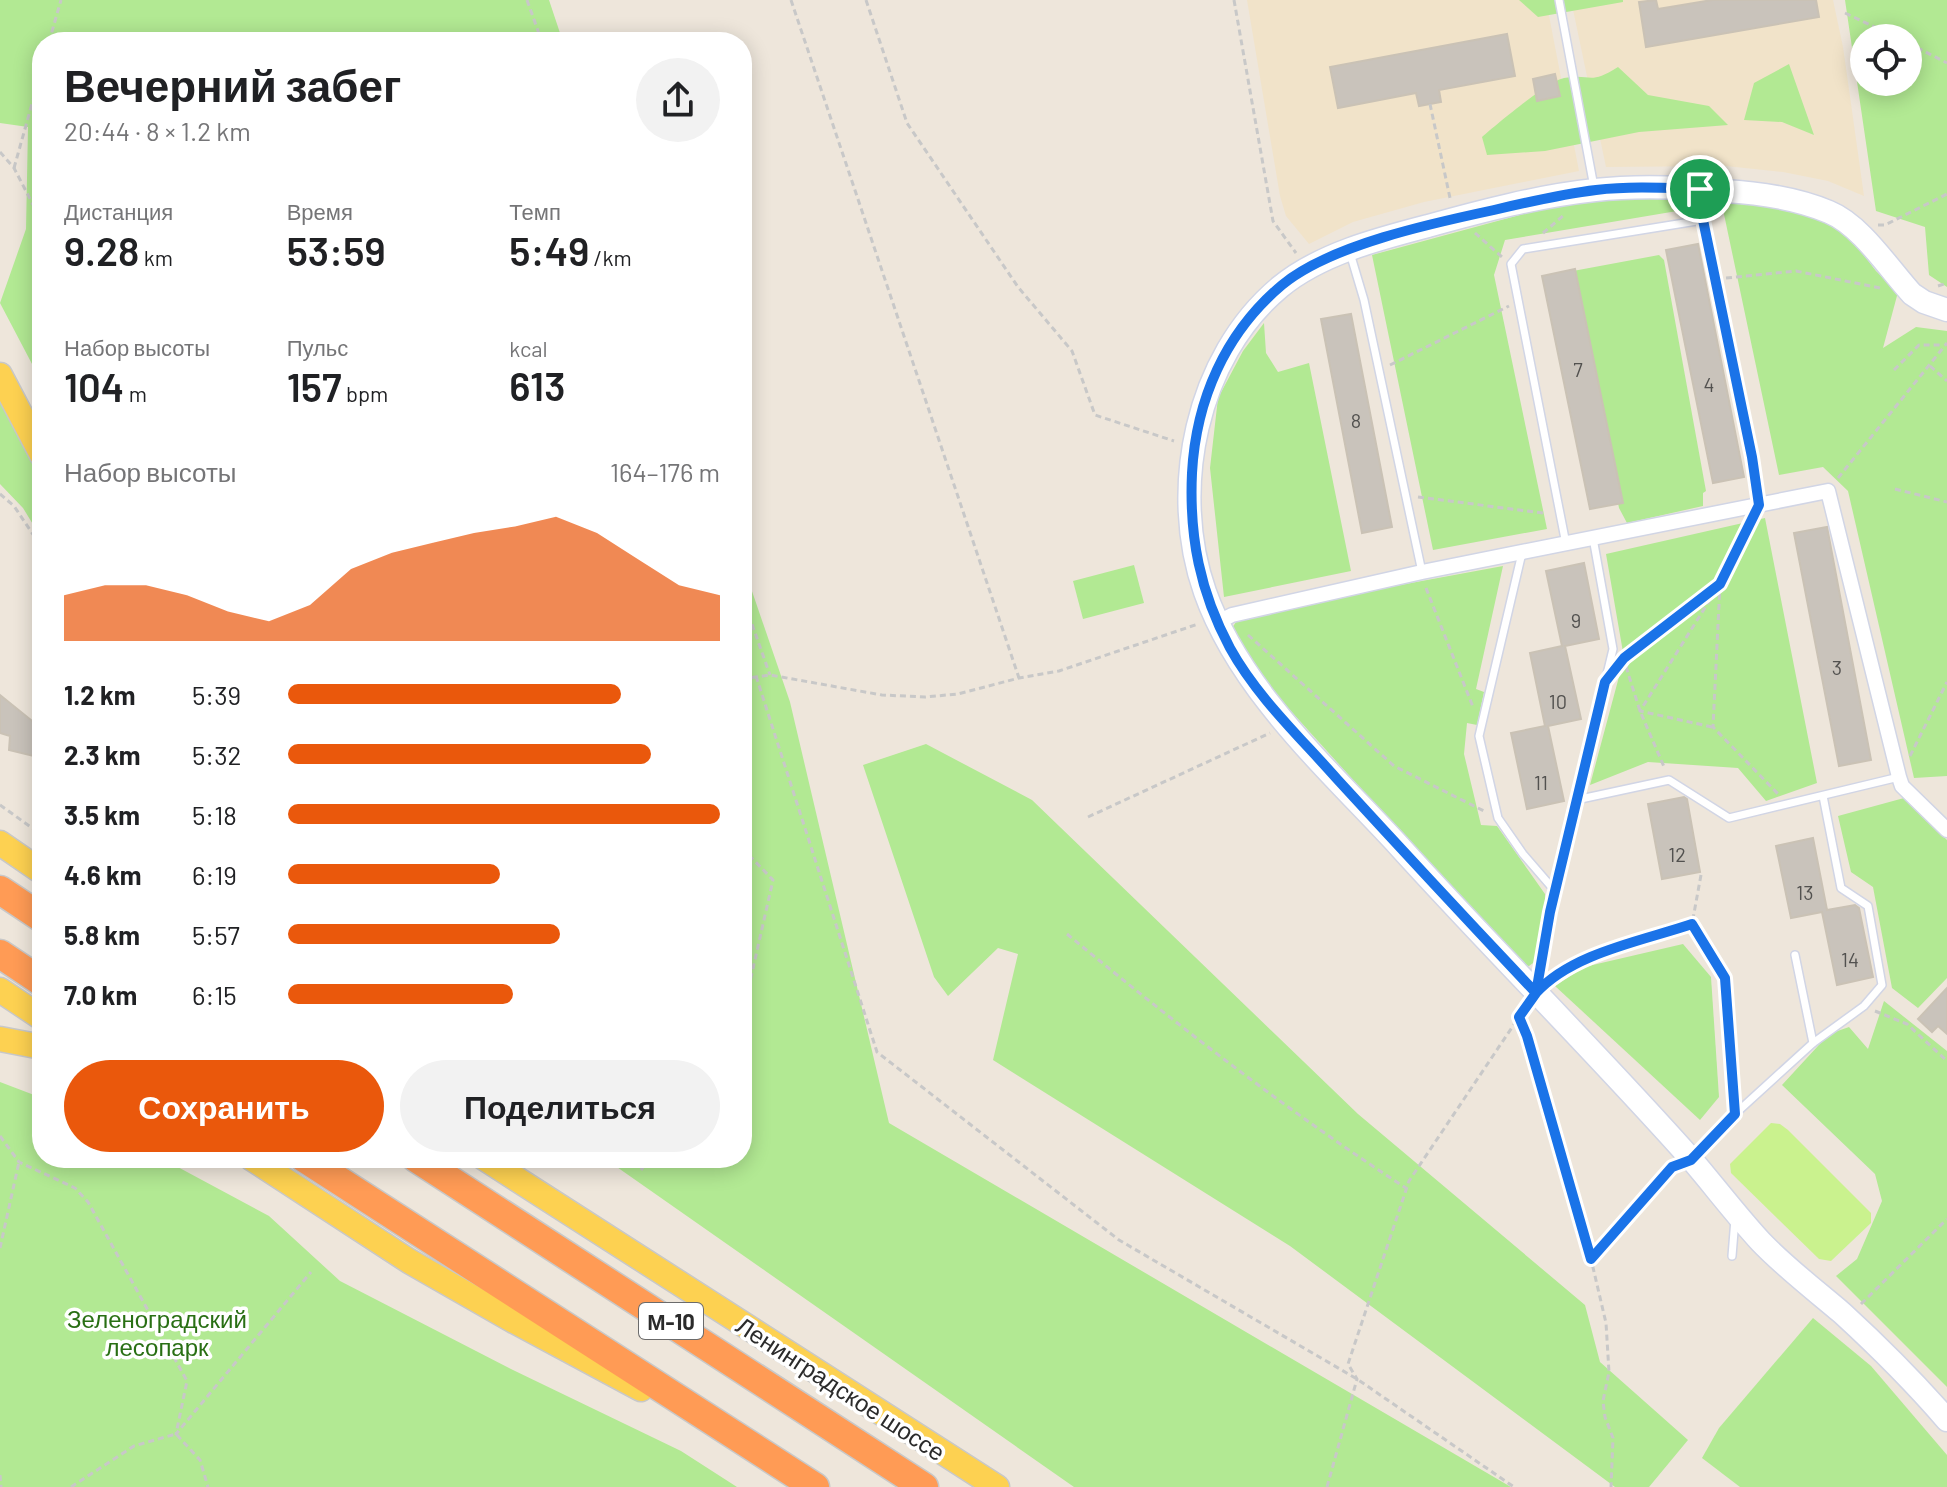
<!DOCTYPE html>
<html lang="ru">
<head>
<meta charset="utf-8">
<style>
	:root { --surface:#fff; --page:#f2f2f2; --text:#202124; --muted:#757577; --accent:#ea580c }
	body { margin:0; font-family:Barlow,sans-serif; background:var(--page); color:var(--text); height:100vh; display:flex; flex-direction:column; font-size:30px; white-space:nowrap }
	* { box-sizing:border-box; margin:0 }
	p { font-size:26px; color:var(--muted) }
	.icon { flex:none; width:44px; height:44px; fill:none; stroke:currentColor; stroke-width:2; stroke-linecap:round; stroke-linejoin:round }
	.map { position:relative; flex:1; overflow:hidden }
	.panel { position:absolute; left:32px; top:32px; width:720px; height:1136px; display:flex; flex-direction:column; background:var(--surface); border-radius:32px; box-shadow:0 4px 20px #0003 }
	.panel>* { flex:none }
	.fabs { position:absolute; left:1850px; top:24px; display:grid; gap:16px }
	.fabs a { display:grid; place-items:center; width:72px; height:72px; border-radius:50%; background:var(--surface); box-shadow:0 4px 20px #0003; font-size:40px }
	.pin { position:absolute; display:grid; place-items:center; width:68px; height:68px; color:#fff; margin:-34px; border:4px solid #fff; border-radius:50%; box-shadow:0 2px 8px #0007 }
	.round { display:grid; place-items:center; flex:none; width:84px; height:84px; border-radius:42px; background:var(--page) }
	.headline { display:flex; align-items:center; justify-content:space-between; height:136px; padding:0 32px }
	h1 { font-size:44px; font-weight:600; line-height:60px }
	.metrics { display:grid; grid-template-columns:repeat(3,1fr); gap:12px; height:136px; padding:8px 32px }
	.metrics div { display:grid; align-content:center }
	.metrics b { font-size:40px; font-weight:600 }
	.metrics small { font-size:22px; font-weight:400 }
	.metrics p { font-size:22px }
	.chart { height:224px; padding:16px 32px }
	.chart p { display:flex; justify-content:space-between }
	.chart svg { width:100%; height:144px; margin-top:8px; fill:var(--accent); opacity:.7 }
	.cta { display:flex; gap:16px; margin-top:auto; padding:16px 32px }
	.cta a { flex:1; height:92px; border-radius:48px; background:var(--accent); color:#fff; font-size:32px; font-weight:600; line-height:92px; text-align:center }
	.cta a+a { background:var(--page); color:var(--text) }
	ul { padding:0 32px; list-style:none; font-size:26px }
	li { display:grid; grid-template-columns:128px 96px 1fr; align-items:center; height:60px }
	li i { height:20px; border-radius:10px; background:var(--accent) }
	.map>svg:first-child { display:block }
	.education { fill:#f1e3c9 }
	.green { fill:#b2e993; fill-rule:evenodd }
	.pitch { fill:#caf28e }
	.building { fill:#c9c3bb; stroke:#cac2b5; stroke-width:2 }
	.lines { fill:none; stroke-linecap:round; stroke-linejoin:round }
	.lane-casing { stroke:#d1d5e5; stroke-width:10 }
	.street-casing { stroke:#d1d5e5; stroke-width:17 }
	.secondary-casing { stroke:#d1d5e5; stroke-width:25 }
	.primary-casing { stroke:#c8c8c8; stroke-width:27 }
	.highway-casing { stroke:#c8c8c8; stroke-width:31 }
	.path { stroke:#c8c8c8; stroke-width:3; stroke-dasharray:6 4; stroke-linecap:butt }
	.lane { stroke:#fff; stroke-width:7 }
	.street { stroke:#fff; stroke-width:14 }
	.secondary { stroke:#fff; stroke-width:22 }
	.primary { stroke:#fdd151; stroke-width:24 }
	.highway { stroke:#ff9b55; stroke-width:28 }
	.route-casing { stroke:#fff; stroke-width:16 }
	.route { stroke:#1a73e8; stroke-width:10 }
	.labels { text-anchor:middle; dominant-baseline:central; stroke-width:7; stroke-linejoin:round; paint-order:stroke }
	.number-label { font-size:20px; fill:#52514f }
	.shield { fill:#fff; stroke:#6b6b6b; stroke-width:2 }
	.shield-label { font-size:22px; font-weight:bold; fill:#2b2b2b }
	.park-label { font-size:24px; fill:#296f14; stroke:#fff }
	.street-label { font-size:24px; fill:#2b2b2b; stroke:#fff }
</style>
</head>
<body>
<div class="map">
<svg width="1947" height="1487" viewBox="0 0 1947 1487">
	<rect width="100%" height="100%" fill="#eee6db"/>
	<g class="education">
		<polygon points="1247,0 1546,0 1579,171 1424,202 1353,222 1309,244 1286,216 1280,196"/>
		<polygon points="1571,0 1833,0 1843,47 1864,196 1828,181 1783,172 1726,166 1606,167"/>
	</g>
	<g class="green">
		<polygon points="0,0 549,0 563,42 42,42 42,383 0,303 26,229 28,127 0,123"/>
		<polygon points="1519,0 1623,0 1623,2 1538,17"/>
		<path d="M1845,0H1947V287L1929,275L1925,227L1876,211ZM1864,38H1908V82H1864Z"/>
		<polygon points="1789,64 1814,135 1782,122 1744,120 1754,83"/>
		<path d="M1618,67L1648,95L1709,106L1728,125L1639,132L1545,151L1487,155L1482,137C1496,125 1548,81 1564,78C1592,73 1588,86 1618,67Z"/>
		<polygon points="1679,196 1683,210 1505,240 1494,275 1547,529 1433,550 1372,255 1564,203"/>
		<polygon points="1721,200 1782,207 1829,222 1850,237 1876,271 1898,292 1883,348 1916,327 1947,331 1947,776 1914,778 1848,491 1823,467 1779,475"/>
		<polygon points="1659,255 1664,260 1706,491 1703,493 1703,506 1627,523 1619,508 1573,271"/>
		<polygon points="1264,323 1266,353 1278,372 1309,363 1351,571 1224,597 1210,468 1218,398 1243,351"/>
		<polygon points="0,399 42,482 42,539 23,508 0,484"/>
		<polygon points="1765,518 1817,783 1766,801 1738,768 1648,762 1590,785 1624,658 1606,554"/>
		<polygon points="742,562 790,702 889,1123 1511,1487 1074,1487 604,1158 742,1158"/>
		<polygon points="1134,565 1144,603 1083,619 1073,581"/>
		<polygon points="1503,566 1476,689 1484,692 1477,725 1467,723 1464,754 1481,825 1497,826 1545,894 1545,910 1537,960 1529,966 1524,965 1422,856 1269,687 1252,665 1232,628 1238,619 1259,611"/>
		<polygon points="926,744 1032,800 1358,1114 1585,1305 1600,1362 1688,1440 1649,1487 1615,1487 1290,1246 993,1060 1018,954 998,948 948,996 934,977 863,765"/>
		<polygon points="1904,798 1947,840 1947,978 1918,1008 1892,988 1873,887 1851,872 1838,816"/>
		<polygon points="1683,944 1711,977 1719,1097 1700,1120 1555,986 1584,967"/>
		<polygon points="1884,1001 1947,1051 1947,1387 1836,1276 1857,1259 1882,1201 1875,1174 1782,1085 1829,1034 1849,1027 1868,1049"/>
		<polygon points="0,1082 42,1098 42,1158 161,1158 269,1216 340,1281 513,1370 681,1451 737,1487 0,1487"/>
		<polygon points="1813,1318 1871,1366 1947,1455 1947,1487 1740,1487 1702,1458 1719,1428"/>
	</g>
	<polygon class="pitch" points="1771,1123 1780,1124 1788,1130 1871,1213 1871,1223 1831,1261 1819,1259 1731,1173 1730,1164"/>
	<g class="building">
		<polygon points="1656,0 1658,9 1712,0 1816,0 1819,17 1646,47 1639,2"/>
		<polygon points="1507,34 1515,76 1439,90 1441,102 1419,106 1416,93 1338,108 1330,67"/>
		<polygon points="1555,74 1560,96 1537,101 1533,79"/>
		<polygon points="1698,244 1744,477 1713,483 1666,250"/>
		<polygon points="1575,269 1623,503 1590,509 1542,276"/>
		<polygon points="1351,314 1392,527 1362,533 1321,319"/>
		<polygon points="1827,527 1871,760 1839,766 1794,533"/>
		<polygon points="1584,563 1599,639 1565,646 1581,719 1548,726 1564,801 1527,809 1511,733 1545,726 1530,653 1562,646 1546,571"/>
		<polygon points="0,695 42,729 42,758 9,750 10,736 0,733"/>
		<polygon points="1684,797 1687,799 1700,872 1662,879 1648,804"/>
		<polygon points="1813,838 1827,910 1855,905 1859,908 1873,977 1837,985 1822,912 1791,918 1776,846"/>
		<polygon points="1947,988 1947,1034 1938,1026 1932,1032 1918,1019"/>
	</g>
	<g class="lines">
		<g class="lane-casing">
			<g id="lane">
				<polyline points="1559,0 1594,187"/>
				<polyline points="1703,220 1752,457 1759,505"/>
				<polyline points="1350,253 1364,300 1422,572"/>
				<polyline points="1566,544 1511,264 1523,249 1703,220 1701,193"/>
				<polyline points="1522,553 1479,736 1498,818 1523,854 1555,891"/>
				<polyline points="1576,800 1669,780 1729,818 1899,777"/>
				<polyline points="1537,987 1550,912 1613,649 1593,538"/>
				<polyline points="1813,1043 1864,1006 1882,985 1868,906 1841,888 1823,796"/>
				<polyline points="1695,1156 1735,1114 1813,1043 1795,955"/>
				<polyline points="1732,1256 1735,1219"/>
			</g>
		</g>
		<g class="street-casing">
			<polyline id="street" points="1218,622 1232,615 1422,572 1828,491 1899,777 1902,786 1947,830"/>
		</g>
		<g class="secondary-casing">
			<path id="secondary" d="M1947,310L1924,302L1912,294C1889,269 1861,225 1829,212C1796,198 1760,193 1724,191C1682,187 1638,185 1595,190C1539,196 1482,211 1428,226C1378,239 1320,254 1280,287C1196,357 1169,490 1205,592C1240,691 1329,770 1399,846C1495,952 1597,1053 1692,1160C1715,1187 1737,1216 1761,1242C1786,1268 1815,1290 1842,1313C1878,1346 1915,1383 1947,1420"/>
		</g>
		<g class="primary-casing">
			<g id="primary">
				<polyline points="0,375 42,455"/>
				<polyline points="0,843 42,872"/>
				<polyline points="0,990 42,1018"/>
				<polyline points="0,1039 42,1047"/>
				<polyline points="251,1158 409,1261 514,1321 641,1389"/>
				<polyline points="484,1158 997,1487"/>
			</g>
		</g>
		<g class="highway-casing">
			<g id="highway">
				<polyline points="0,890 42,918"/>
				<polyline points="0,954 42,982"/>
				<polyline points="304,1158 815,1487"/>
				<polyline points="416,1158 924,1487"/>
			</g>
		</g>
		<g class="path">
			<polyline points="527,0 542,42"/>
			<polyline points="791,0 1019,678"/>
			<polyline points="866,0 907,123 1018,287 1072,351 1095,415 1174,441"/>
			<polyline points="1234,0 1273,221 1296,253"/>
			<polyline points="1845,13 1898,38"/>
			<polyline points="49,42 61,0"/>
			<polyline points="1908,43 1947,63"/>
			<polyline points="1430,104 1450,198"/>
			<polyline points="0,152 14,168 42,222"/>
			<polyline points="14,168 42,68"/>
			<polyline points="1878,225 1885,225 1947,194"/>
			<polyline points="1475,233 1502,257"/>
			<polyline points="1543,233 1564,215"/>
			<polyline points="1726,278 1796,271 1880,288"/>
			<polyline points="1938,286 1947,283"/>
			<polyline points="1390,365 1509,306"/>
			<polyline points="1930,366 1947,381"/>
			<polyline points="1894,370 1919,345 1943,345"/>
			<polyline points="1838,478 1947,343"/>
			<polyline points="1895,489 1947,502"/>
			<polyline points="0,494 14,506 42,548"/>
			<polyline points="1418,497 1543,513"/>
			<polyline points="1720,584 1713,727 1778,794"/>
			<polyline points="1426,588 1473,707"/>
			<polyline points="742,596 770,675"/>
			<polyline points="1248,635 1394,766 1484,811"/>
			<polyline points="1623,657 1640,711 1665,769"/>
			<polyline points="1625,658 1720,584 1750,523"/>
			<polyline points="756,676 877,1052 1119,1240 1357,1379 1514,1487"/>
			<polyline points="742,679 770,675 882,695 925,697 958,694 1019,678 1059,671 1198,624"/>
			<polyline points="1712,727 1640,711 1718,587"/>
			<polyline points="1910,756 1947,682"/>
			<polyline points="0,805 42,835"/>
			<polyline points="1088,817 1270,733"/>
			<polyline points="742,848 773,880 742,1017"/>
			<polyline points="1701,875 1692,924 1725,978 1734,1099"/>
			<path d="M1067,934C1176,1024 1287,1111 1406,1188"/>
			<polyline points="1550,977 1579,962 1692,924"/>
			<polyline points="1875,1011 1907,1024 1947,1061"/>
			<polyline points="1519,1017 1527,1036 1591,1259 1606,1323 1609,1372 1603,1401 1605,1417 1613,1438 1611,1487"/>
			<polyline points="0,1136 19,1162 75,1188 88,1202 187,1381 176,1434 311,1272"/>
			<polyline points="641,1170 650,1158"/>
			<polyline points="0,1248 19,1162"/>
			<polyline points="1591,1259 1673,1167"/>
			<polyline points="1861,1304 1947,1219"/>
			<polyline points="0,1475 1,1487"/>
			<polyline points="71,1487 134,1446 176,1434 200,1460 208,1487"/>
			<polyline points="1327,1487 1357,1379 1348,1364 1409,1181 1525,1008"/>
		</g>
		<use href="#lane" class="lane"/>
		<use href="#street" class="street"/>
		<use href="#secondary" class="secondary"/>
		<use href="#primary" class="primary"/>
		<use href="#highway" class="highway"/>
	</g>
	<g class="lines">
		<g class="route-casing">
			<path id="route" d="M1700,189C1666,188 1631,186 1596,190C1562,194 1528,202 1494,210C1433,223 1330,245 1282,285C1225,333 1196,400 1192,473C1189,537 1200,592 1230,648C1257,697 1300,737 1337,779C1403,851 1469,922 1536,993L1519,1017L1527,1036L1591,1259L1672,1167L1691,1160L1735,1114L1725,978L1692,924C1642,941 1572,953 1536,993L1550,912L1605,682L1624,658L1720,584L1759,505L1752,457L1703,220L1700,189"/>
		</g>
		<use href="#route" class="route"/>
	</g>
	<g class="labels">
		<g class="number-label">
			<text x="1578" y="369">7</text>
			<text x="1709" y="384">4</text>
			<text x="1356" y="420">8</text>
			<text x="1576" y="620">9</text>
			<text x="1837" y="667">3</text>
			<text x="1558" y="701">10</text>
			<text x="1541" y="782">11</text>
			<text x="1677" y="854">12</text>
			<text x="1805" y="892">13</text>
			<text x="1850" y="959">14</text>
		</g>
		<rect class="shield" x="639" y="1303" width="64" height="36" rx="6"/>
		<g class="shield-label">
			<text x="671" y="1321">М-10</text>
		</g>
		<g class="park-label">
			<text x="157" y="1318">Зеленоградский<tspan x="157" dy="28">лесопарк</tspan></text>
		</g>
		<g class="street-label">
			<text transform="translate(841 1388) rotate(33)">Ленинградское шоссе</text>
		</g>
	</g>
</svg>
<div class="fabs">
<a><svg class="icon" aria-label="locate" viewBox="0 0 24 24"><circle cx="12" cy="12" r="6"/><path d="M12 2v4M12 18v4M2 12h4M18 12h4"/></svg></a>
</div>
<div class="pin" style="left:1700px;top:189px;background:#1e9e55"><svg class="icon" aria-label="arrive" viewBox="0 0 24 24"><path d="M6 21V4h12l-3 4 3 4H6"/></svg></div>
<section class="panel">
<div class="headline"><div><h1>Вечерний забег</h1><p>20:44 · 8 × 1.2 km</p></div><a class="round"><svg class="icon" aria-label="share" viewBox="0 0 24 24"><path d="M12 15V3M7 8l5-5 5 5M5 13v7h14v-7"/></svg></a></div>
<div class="metrics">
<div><p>Дистанция</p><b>9.28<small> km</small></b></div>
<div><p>Время</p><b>53:59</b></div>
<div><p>Темп</p><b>5:49<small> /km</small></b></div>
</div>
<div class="metrics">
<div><p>Набор высоты</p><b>104<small> m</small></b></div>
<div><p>Пульс</p><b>157<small> bpm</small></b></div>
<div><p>kcal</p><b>613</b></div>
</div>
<div class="chart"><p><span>Набор высоты</span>164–176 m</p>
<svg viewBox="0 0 160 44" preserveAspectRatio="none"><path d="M0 44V30L10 27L20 27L30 30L40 35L50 38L60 33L70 22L80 17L90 14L100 11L110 9L120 6L130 11L140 19L150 27L160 30V44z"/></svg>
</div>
<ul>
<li><b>1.2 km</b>5:39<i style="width:77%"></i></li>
<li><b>2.3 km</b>5:32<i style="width:84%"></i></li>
<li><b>3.5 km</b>5:18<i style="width:100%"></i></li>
<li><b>4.6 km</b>6:19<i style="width:49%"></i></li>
<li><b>5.8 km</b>5:57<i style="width:63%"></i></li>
<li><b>7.0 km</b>6:15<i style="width:52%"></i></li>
</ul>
<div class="cta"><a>Сохранить</a><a>Поделиться</a></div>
</section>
</div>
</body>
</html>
